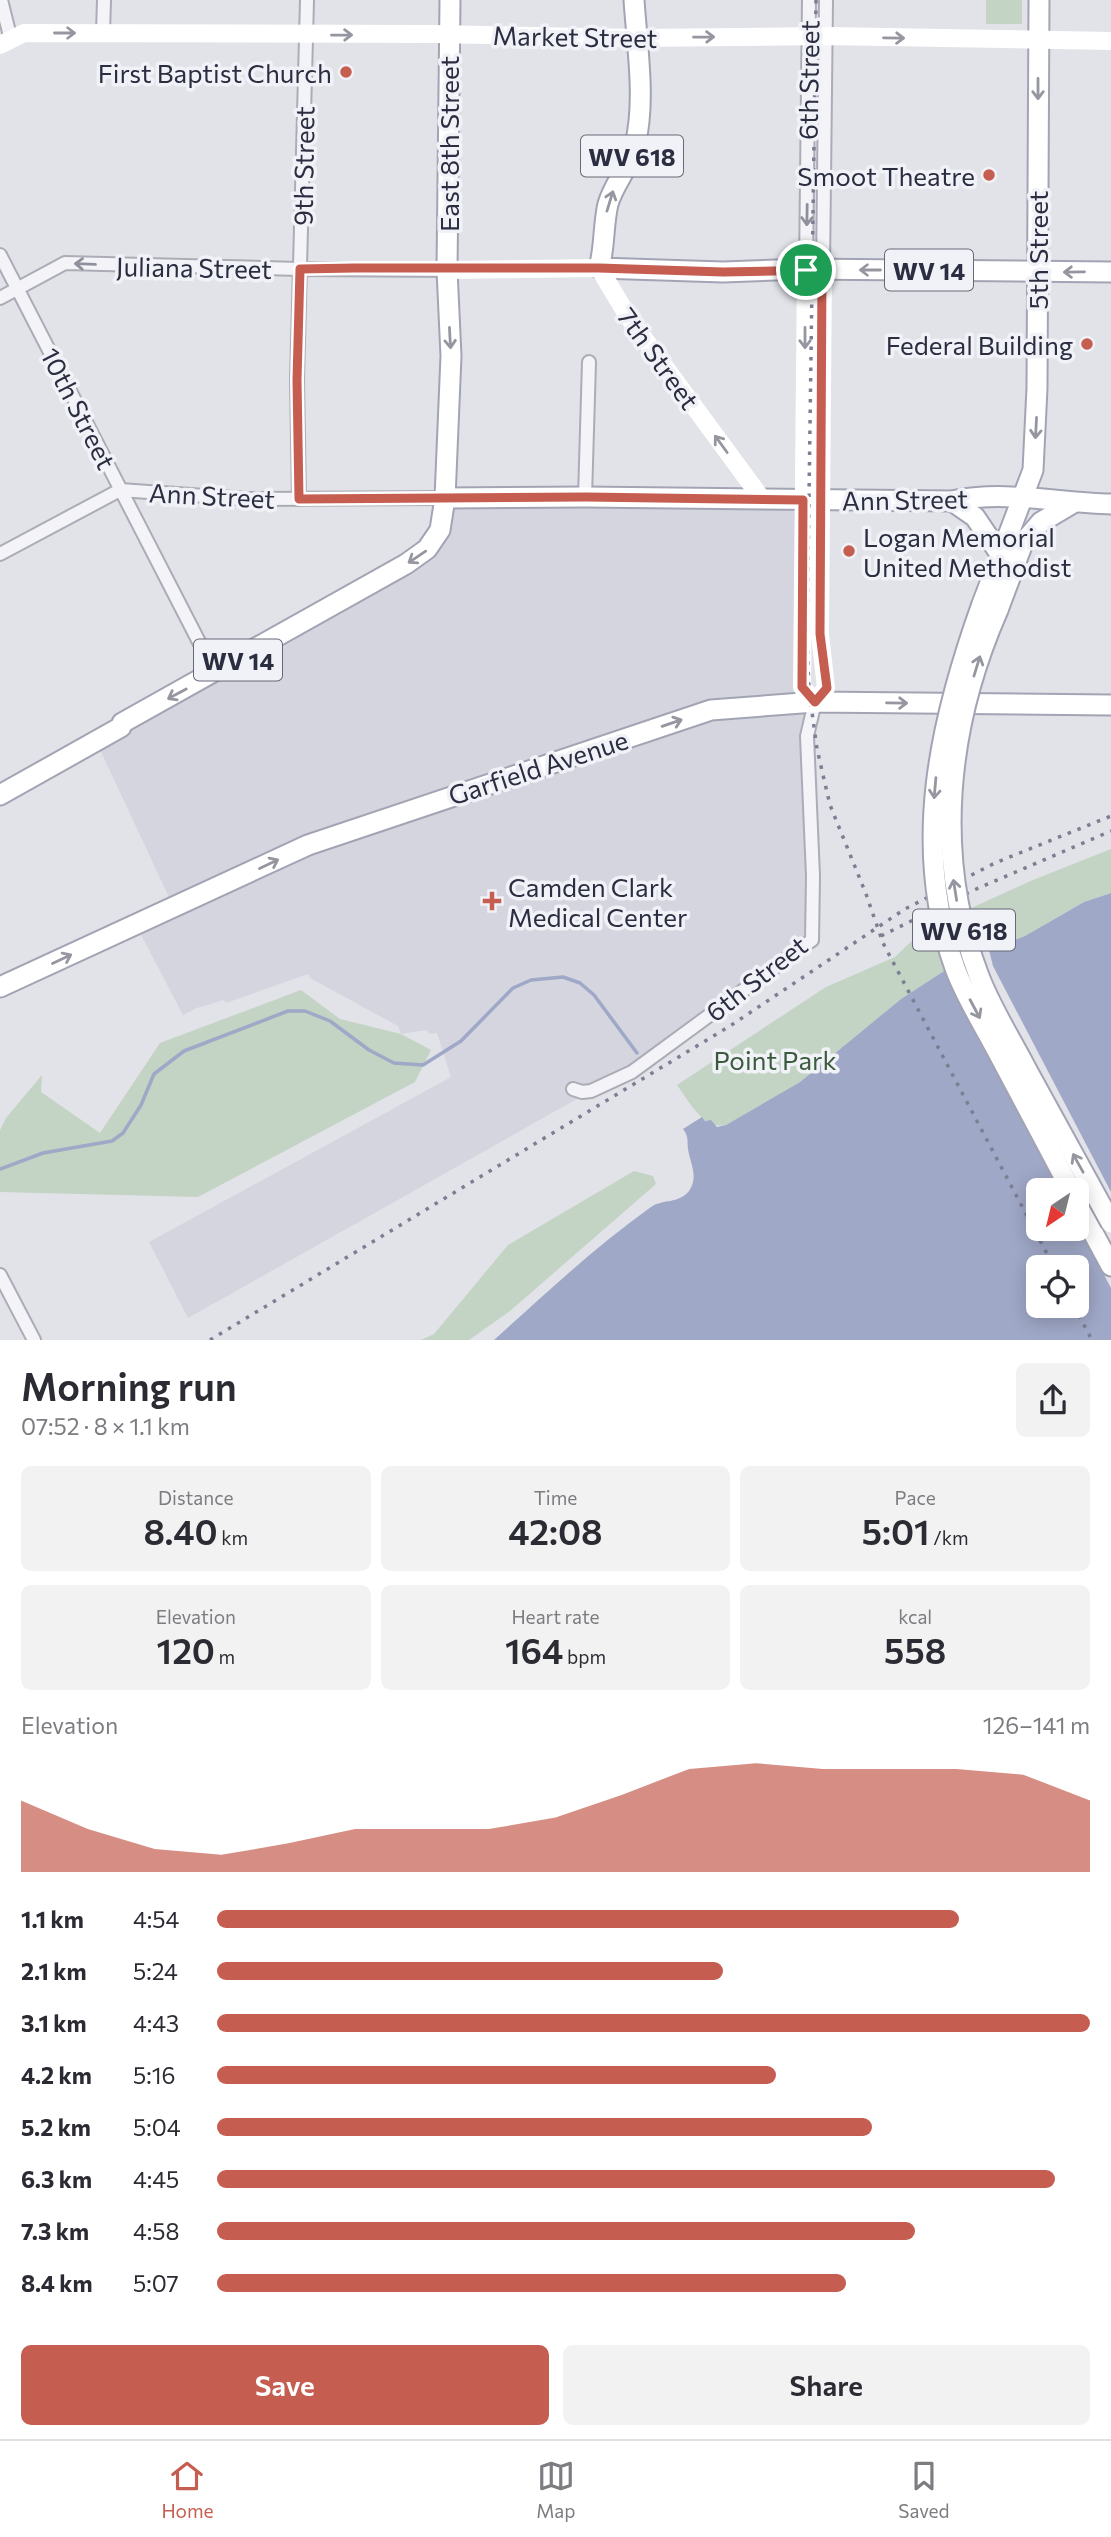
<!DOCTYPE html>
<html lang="en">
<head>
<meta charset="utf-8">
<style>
	:root { --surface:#fff; --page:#f2f2f3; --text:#2b2b33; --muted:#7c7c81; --line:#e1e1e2; --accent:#c55e50 }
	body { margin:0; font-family:Commissioner,sans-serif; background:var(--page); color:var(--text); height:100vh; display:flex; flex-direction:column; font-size:26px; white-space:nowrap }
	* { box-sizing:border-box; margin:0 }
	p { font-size:23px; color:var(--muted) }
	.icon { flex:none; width:38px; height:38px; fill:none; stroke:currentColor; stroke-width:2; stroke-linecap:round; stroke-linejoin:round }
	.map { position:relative; height:1340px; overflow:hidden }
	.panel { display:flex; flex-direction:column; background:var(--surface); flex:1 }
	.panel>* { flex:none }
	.needle { width:46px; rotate:215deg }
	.tools { position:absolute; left:1026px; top:1178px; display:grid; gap:14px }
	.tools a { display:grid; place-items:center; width:63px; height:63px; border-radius:10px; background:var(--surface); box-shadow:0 4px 18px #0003; font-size:35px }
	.pin { position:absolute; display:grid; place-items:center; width:60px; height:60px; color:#fff; margin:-30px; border:4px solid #fff; border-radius:50%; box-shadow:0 2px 7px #0007 }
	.round { display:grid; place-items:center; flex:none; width:74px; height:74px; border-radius:10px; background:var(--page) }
	.headline { display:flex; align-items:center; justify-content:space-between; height:119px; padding:0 21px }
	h1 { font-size:38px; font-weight:600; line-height:52px }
	.figures { display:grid; grid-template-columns:repeat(3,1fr); gap:10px; height:119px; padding:7px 21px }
	.figures div { display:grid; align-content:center; border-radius:10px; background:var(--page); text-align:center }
	.figures b { font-size:35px; font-weight:600 }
	.figures small { font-size:19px; font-weight:400 }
	.figures p { font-size:19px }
	.chart { height:196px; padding:14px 21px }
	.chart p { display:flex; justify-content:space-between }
	.chart svg { width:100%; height:126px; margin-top:7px; fill:var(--accent); opacity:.7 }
	.button { display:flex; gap:14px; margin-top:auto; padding:14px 21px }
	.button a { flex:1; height:80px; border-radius:10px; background:var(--accent); color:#fff; font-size:28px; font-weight:600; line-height:80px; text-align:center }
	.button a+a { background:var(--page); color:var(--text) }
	ul { padding:0 21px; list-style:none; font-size:23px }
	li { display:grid; grid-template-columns:112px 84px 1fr; align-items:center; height:52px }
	li i { height:18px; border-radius:9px; background:var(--accent) }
	.tab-bar { display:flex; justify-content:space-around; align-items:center; height:98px; border-top:2px solid var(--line); background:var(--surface); font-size:19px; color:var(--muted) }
	.tab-bar a { display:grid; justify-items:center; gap:4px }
	.tab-bar .selected { color:var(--accent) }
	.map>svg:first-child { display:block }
	.built { fill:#d4d5de }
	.green { fill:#c3d3c4 }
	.water { fill:#9fa8c7; fill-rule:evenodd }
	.pier { fill:#e2e3e9 }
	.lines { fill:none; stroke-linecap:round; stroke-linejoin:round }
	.stream { stroke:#9fa8c7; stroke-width:3.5 }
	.street-casing { stroke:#abacb6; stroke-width:16 }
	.primary-casing { stroke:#a2a4b4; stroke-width:23 }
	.street { stroke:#f4f4f8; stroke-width:12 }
	.secondary { stroke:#fff; stroke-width:18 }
	.primary { stroke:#fff; stroke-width:19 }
	.rail { stroke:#7c7e92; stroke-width:3.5; stroke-dasharray:3.5 7; stroke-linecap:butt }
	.primary-bridge-casing { stroke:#a2a4b4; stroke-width:23; stroke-linecap:butt }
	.primary-bridge { stroke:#fff; stroke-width:19 }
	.oneway { stroke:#9596a0 }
	.oneway2 { stroke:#90909c }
	.route-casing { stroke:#fff; stroke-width:14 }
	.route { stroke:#c55e50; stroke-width:9 }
	.poi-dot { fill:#c55e50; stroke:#f1f2f7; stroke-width:2.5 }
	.labels { text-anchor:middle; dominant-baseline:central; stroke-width:7; stroke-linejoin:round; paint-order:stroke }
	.shield { fill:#f1f2f7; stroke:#666877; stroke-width:2 }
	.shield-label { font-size:24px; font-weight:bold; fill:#2b2d40 }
	.street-label { font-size:26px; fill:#2b2d40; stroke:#f1f2f7 }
	.poi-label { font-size:26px; fill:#2b2d40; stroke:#f1f2f7; text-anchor:end }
	.park-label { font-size:26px; fill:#395b3c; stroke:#f1f2f7 }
</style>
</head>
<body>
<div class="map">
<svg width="1111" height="1340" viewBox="0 0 1111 1340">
	<rect width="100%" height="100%" fill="#e2e3e9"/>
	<polygon class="built" points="445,498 803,500 802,687 815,702 807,736 812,940 632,1072 591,1091 188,1318 149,1242 451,1077 437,1033 429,1034 427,1030 401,1034 398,1026 310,978 308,974 226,1003 224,1000 197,1008 183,1015 136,925 174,908 96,741 417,557"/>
	<g class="green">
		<rect x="986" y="0" width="36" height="24"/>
		<path d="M1111,849V893L1084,902L1025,936L961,960L901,999L800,1082L726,1125C703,1130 689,1101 677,1085L826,987L895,957L923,930L1033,880Z"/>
		<polygon points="301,990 340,1019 401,1034 431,1050 415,1082 198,1197 0,1192 0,1130 6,1118 42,1075 41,1092 100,1133 160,1043"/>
		<polygon points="634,1171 653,1176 656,1184 510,1311 469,1340 421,1340 434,1334 508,1245"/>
	</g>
	<path class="water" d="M1111,893V1340H494C545,1294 595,1247 651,1207C662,1199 679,1204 689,1191C699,1177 690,1163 688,1149C687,1140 689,1137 683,1129L702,1117L705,1121L711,1120L717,1127L726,1125L800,1082L901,999L961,960L1025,936L1084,902ZM1038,1190H1076V1228H1038ZM1038,1267H1076V1306H1038Z"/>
	<polygon class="pier" points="988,946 993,966 1111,1192 1111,1288 1076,1222 1076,1190 1059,1190 962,1003 959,957"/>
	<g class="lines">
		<polyline class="stream" points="0,1169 43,1153 112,1141 123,1133 141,1105 154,1074 184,1051 288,1011 305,1011 330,1021 369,1050 394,1063 423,1065 461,1041 513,988 531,980 563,977 580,983 594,995 637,1053"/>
		<g class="street-casing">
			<g id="street">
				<polyline points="1,0 11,40"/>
				<polyline points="103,33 104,0"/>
				<polyline points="0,255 215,673"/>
				<polyline points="806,269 809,0"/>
				<polyline points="823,270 826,0"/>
				<polyline points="0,298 65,263 300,269 447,270"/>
				<polyline points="585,497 589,362"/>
				<polyline points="299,499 297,380 307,0"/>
				<polyline points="0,554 120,490 248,499 445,498"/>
				<polyline points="573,1089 582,1092 591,1091 632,1072 812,940 813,876 807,736 815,702"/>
				<polyline points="0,1275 34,1340"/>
			</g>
		</g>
		<g class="primary-casing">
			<g id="primary">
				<path d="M634,0C637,46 646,101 635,145C630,167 614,183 608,204C603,225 605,247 599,268L723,272L802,269L1111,272"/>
				<path d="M445,498L585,497L952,501C1005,490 1059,503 1111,504"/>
				<polyline points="952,501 975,517 1000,554"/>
				<polyline points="982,604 1033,470 1037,388 1039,0"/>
				<polyline points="998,610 1023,543 1041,522 1073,503"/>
				<polyline points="0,795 121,727 122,723 406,564 427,549 440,530 445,498 451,356 447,270 450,0"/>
				<polyline points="0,987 308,845 711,710 815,702 1111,705"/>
				<polyline points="1076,1201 1111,1266"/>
			</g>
		</g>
		<use href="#street" class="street"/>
		<g class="secondary">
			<polyline points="0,45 24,33 434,34 636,38 826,36 1111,41"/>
			<polyline points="806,269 802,687 815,702 826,688 820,634 823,270"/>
			<polyline points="447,270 599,268 629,318 762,499"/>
		</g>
		<use href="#primary" class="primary"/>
		<g class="rail">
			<polyline points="816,0 807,639 809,690 817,749 830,805 866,894 883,943 1054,1267"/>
			<polyline points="881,936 974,890 1111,831"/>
			<polyline points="1074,1306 1092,1340"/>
			<polyline points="210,1340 730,1026 905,909 995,863 1111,816"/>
		</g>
		<g class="primary-bridge-casing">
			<g id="primary-bridge">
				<path d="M982,604C940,721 911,846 955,968C965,996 982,1022 996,1049C1021,1096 1046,1143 1071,1190"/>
				<path d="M998,610C947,726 933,856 979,976C991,1008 1011,1039 1027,1070C1055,1121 1083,1172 1111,1223"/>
			</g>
		</g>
		<use href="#primary-bridge" class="primary-bridge"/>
	</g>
	<defs><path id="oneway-shaft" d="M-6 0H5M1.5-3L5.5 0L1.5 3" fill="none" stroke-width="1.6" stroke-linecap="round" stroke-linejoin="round" transform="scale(1.75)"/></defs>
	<g class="oneway">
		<use href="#oneway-shaft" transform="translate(65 33)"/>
		<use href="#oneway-shaft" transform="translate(342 35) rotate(-1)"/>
		<use href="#oneway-shaft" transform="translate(704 37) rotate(-1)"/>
		<use href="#oneway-shaft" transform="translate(894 38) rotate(1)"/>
		<use href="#oneway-shaft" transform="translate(1038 89) rotate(90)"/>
		<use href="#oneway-shaft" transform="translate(610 201) rotate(-73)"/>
		<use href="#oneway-shaft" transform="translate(870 270) rotate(180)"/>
		<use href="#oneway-shaft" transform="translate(1074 272) rotate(179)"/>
		<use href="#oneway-shaft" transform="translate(450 338) rotate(87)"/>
		<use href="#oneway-shaft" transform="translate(805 338) rotate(90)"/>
		<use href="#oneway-shaft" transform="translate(1036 428) rotate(93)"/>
		<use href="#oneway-shaft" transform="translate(721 444) rotate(-126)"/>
		<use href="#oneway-shaft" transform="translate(417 557) rotate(146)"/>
		<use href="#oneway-shaft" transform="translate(977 666) rotate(-73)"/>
		<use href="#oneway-shaft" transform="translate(177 694) rotate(152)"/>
		<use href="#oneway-shaft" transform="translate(897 703) rotate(1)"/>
		<use href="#oneway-shaft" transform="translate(672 723) rotate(-19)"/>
		<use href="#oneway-shaft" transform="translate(935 788) rotate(95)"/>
		<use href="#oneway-shaft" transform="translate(269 864) rotate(-26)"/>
		<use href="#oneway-shaft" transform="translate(955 890) rotate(-99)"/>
		<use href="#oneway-shaft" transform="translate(62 959) rotate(-25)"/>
		<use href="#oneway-shaft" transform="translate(975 1009) rotate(62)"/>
		<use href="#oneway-shaft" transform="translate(1078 1163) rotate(-119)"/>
	</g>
	<g class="oneway2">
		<use href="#oneway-shaft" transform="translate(807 215) rotate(91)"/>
		<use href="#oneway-shaft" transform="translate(85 264) rotate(-178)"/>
	</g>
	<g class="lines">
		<g class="route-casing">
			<polygon id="route" points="354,268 599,268 723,272 822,270 820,634 827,688 815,702 802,687 803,500 586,497 299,499 297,380 300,269"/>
		</g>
		<use href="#route" class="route"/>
	</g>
	<g class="poi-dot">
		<circle cx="346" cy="72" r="7"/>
		<circle cx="989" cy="175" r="7"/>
		<circle cx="1087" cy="344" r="7"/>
		<circle cx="849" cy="551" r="7"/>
		<path d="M488.5 890.5h7v7h7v7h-7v7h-7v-7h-7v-7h7z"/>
	</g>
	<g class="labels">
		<g class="shield">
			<rect x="581" y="135.5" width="102" height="41" rx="5"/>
			<rect x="885" y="249.5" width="88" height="41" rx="5"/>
			<rect x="194" y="639.5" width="88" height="41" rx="5"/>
			<rect x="913" y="909.5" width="102" height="41" rx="5"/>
		</g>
		<g class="shield-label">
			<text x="632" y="156">WV 618</text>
			<text x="929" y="270">WV 14</text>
			<text x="238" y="660">WV 14</text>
			<text x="964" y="930">WV 618</text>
		</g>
		<g class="street-label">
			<text transform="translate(575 36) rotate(1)">Market Street</text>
			<text transform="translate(808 80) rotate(-89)">6th Street</text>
			<text transform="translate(448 144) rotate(-90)">East 8th Street</text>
			<text transform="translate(303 166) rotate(-89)">9th Street</text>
			<text transform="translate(1037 250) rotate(-90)">5th Street</text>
			<text transform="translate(194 267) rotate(1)">Juliana Street</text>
			<text transform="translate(659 358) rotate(54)">7th Street</text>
			<text transform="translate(79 408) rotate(63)">10th Street</text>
			<text transform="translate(212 495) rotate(3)">Ann Street</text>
			<text transform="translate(905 499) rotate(-1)">Ann Street</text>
			<text transform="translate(538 767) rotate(-18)">Garfield Avenue</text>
			<text transform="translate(756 978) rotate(-38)">6th Street</text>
		</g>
		<g class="poi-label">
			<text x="332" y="72">First Baptist Church</text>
			<text x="975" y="175">Smoot Theatre</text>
			<text x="1073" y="344">Federal Building</text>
			<text x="863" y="536" text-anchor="start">Logan Memorial<tspan x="863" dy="30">United Methodist</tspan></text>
			<text x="508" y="886" text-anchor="start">Camden Clark<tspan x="508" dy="30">Medical Center</tspan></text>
		</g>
		<g class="park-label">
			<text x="775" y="1059">Point Park</text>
		</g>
	</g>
</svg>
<div class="tools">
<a><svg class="needle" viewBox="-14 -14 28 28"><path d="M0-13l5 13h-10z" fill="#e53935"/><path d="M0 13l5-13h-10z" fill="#7c7c81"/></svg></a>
<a><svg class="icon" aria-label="locate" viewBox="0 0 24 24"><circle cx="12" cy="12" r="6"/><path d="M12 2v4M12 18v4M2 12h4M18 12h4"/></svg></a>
</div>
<div class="pin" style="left:806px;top:270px;background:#1e9e55"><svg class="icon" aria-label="arrive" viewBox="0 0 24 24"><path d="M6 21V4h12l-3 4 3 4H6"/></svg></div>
</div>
<section class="panel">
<div class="headline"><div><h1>Morning run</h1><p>07:52 · 8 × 1.1 km</p></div><a class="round"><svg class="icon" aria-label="share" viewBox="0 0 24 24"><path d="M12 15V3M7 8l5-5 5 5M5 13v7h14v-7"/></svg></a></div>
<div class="figures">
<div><p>Distance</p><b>8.40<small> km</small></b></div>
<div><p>Time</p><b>42:08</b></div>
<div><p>Pace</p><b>5:01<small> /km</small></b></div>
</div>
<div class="figures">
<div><p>Elevation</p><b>120<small> m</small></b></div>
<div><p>Heart rate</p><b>164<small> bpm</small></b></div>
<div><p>kcal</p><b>558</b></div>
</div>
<div class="chart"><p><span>Elevation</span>126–141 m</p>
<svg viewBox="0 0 160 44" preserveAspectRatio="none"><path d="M0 44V19L10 29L20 36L30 38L40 34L50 29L60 29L70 29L80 25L90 17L100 8L110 6L120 8L130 8L140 8L150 10L160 19V44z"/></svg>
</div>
<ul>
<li><b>1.1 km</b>4:54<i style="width:85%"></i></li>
<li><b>2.1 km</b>5:24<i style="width:58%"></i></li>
<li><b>3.1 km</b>4:43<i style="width:100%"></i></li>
<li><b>4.2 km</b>5:16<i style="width:64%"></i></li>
<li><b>5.2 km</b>5:04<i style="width:75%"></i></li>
<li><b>6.3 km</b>4:45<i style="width:96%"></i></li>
<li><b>7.3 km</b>4:58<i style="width:80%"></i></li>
<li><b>8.4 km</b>5:07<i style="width:72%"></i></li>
</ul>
<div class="button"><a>Save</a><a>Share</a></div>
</section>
<nav class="tab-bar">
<a class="selected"><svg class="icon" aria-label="home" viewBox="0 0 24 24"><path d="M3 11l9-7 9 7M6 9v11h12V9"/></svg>Home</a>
<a><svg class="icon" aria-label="map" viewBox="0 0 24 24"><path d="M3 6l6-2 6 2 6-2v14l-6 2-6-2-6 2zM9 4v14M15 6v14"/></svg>Map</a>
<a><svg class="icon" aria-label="saved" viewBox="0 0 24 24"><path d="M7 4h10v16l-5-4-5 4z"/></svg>Saved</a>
</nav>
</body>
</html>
